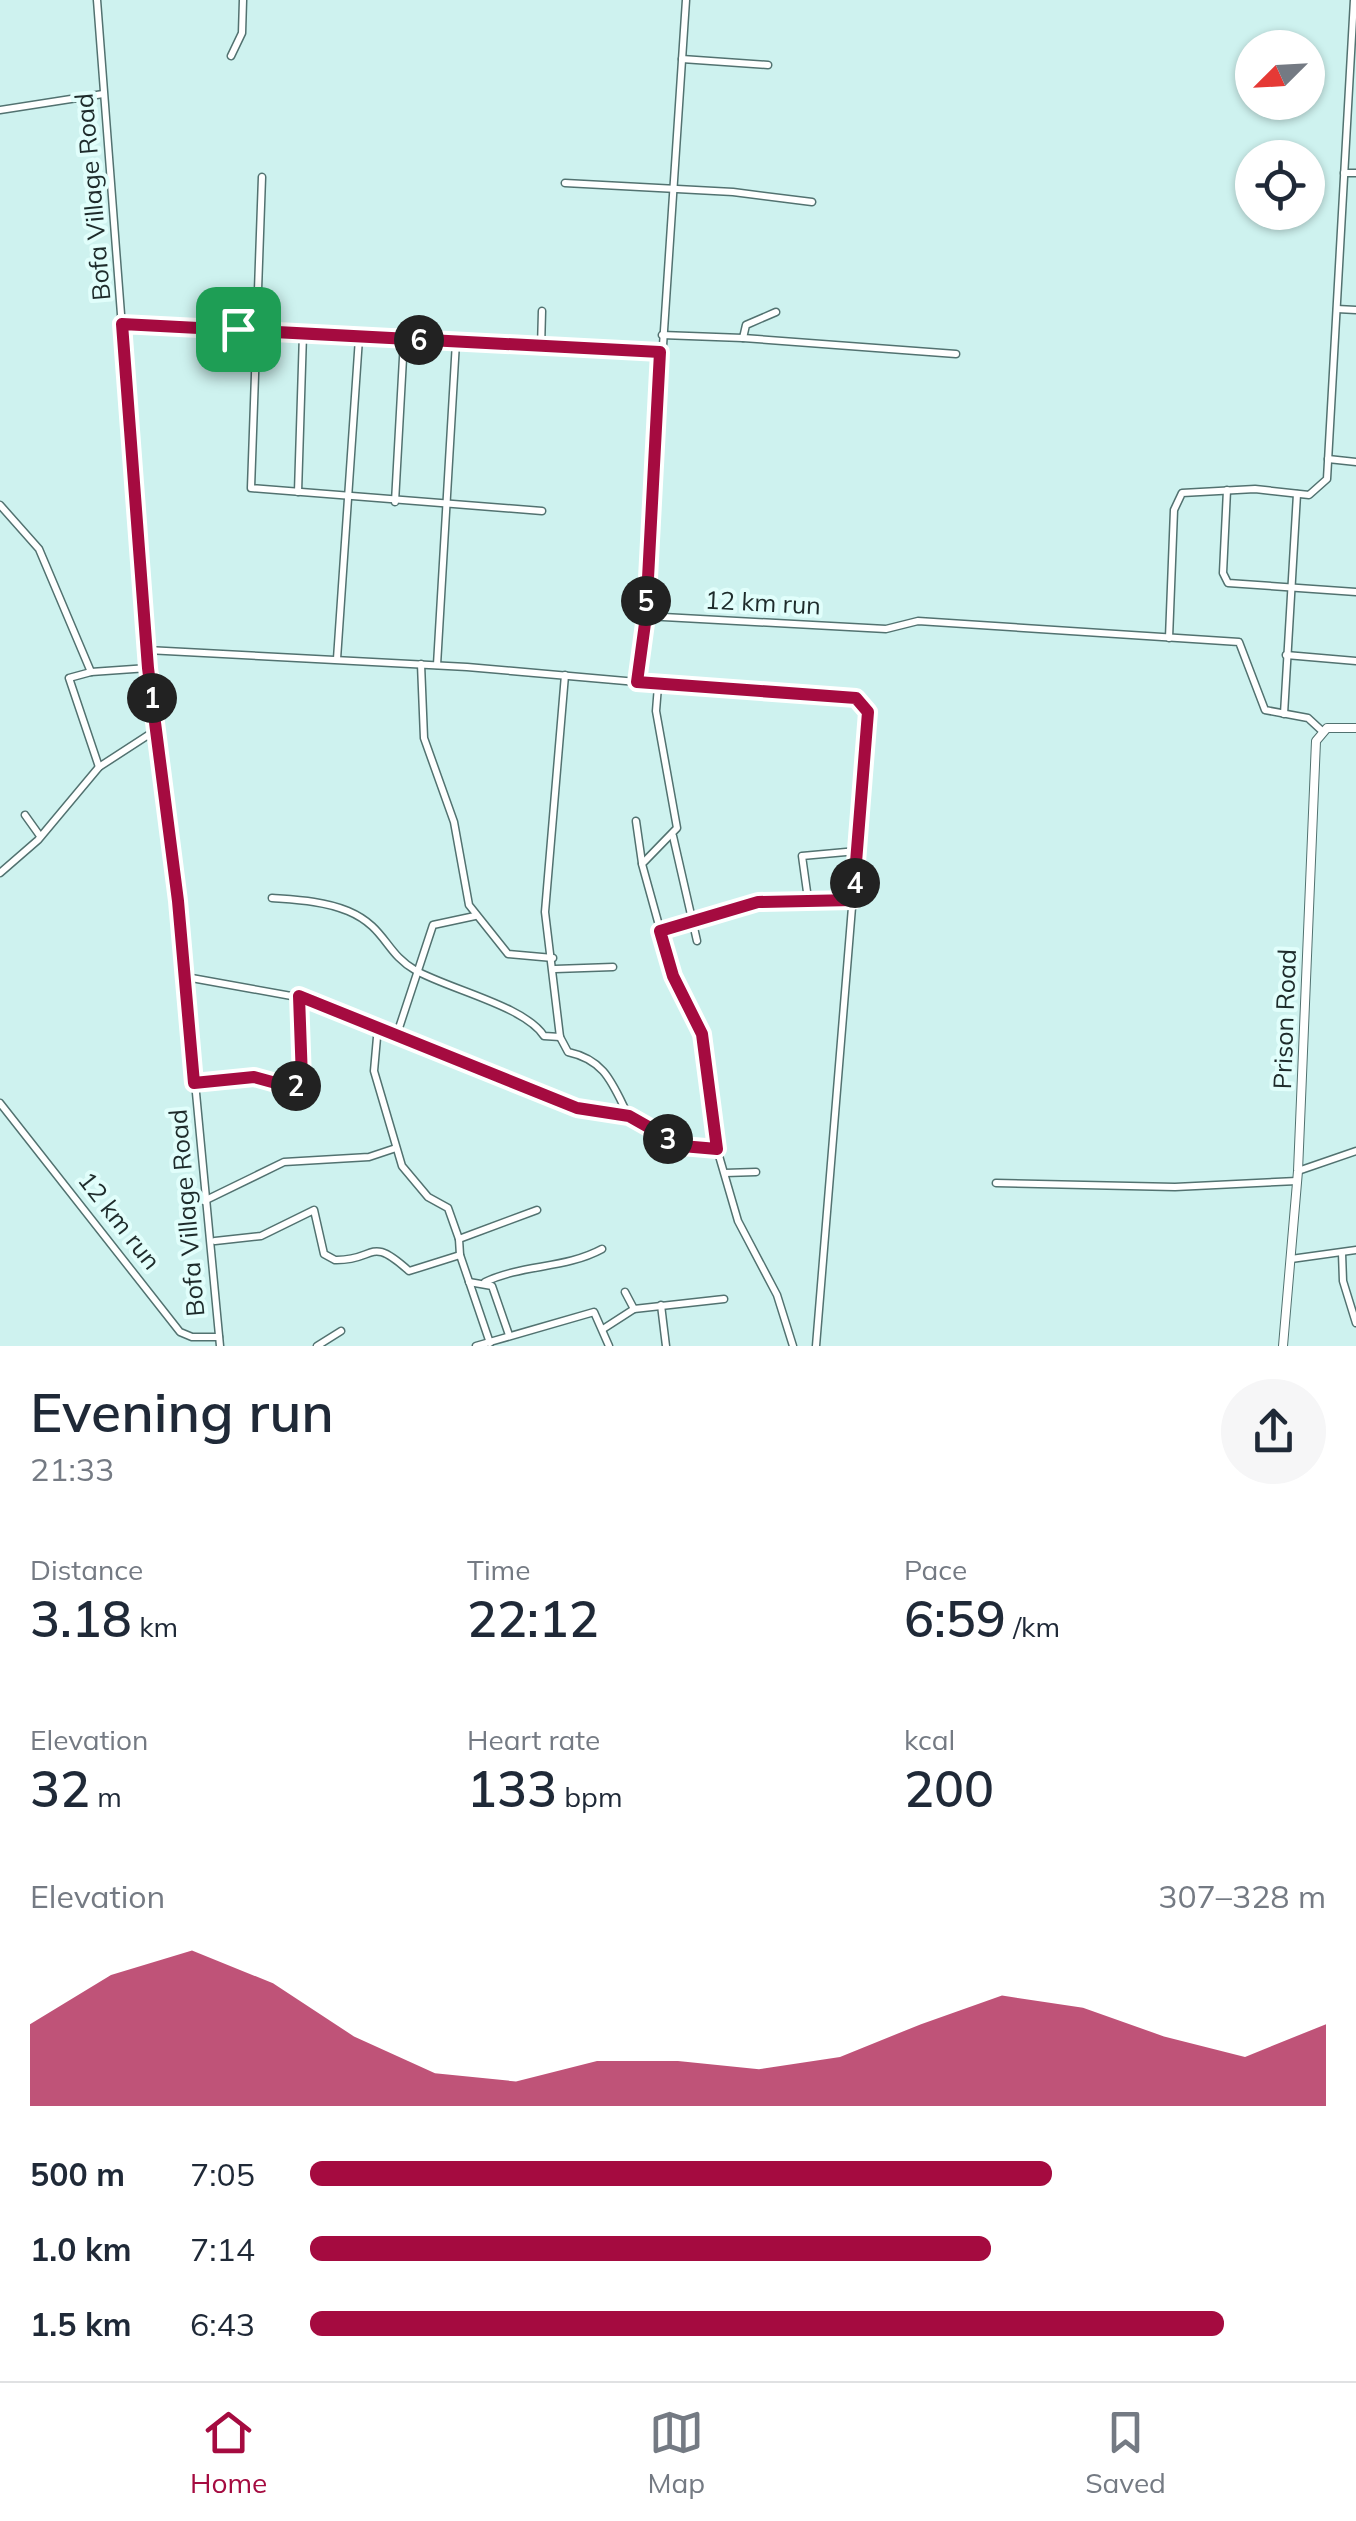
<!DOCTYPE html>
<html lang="en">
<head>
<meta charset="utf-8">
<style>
	:root { --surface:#fff; --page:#f6f6f7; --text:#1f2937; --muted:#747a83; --line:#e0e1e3; --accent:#a50b40 }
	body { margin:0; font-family:Mulish,sans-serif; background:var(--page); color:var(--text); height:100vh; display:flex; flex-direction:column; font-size:38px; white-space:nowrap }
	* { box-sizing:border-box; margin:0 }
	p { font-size:32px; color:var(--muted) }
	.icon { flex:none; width:55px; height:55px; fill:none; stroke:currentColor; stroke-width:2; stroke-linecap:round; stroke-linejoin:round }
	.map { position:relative; height:1346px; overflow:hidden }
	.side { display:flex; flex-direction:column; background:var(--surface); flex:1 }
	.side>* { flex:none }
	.needle { width:65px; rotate:246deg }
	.controls { position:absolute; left:1235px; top:30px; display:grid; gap:20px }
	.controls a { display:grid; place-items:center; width:90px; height:90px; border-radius:50%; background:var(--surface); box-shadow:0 2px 8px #0004; font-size:50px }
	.pin { position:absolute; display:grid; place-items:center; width:85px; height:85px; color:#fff; margin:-42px; border-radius:20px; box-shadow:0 5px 15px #0006 }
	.km { position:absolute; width:50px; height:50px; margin:-25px; border-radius:50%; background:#222; color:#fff; font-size:28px; line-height:50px; text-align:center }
	.round { display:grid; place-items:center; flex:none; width:105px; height:105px; border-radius:52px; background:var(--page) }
	.overview { display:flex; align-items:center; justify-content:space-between; height:170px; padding:0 30px }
	h1 { font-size:55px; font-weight:600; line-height:75px }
	.stats { display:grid; grid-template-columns:repeat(3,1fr); gap:15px; height:170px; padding:10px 30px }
	.stats div { display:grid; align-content:center }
	.stats b { font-size:50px; font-weight:600 }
	.stats small { font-size:28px; font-weight:400 }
	.stats p { font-size:28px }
	.chart { height:280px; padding:20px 30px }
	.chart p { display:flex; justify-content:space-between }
	.chart svg { width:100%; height:180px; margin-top:10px; fill:var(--accent); opacity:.7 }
	ul { padding:0 30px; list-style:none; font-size:32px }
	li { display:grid; grid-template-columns:160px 120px 1fr; align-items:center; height:75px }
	li i { height:25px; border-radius:12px; background:var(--accent) }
	.dock { display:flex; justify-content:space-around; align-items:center; height:140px; border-top:2px solid var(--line); background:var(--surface); font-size:28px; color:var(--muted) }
	.dock a { display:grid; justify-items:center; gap:5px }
	.dock .active { color:var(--accent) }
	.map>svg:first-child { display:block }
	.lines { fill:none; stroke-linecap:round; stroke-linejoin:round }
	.minor-casing { stroke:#527270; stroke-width:9 }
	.tertiary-casing { stroke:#527270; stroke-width:10 }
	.minor { stroke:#fff; stroke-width:6 }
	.tertiary { stroke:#fff; stroke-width:8 }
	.route-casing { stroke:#fff; stroke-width:20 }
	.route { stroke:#a50b40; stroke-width:12 }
	.labels { text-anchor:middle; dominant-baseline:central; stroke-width:8; stroke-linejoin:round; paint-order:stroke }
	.street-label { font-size:25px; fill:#1e2b2b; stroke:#e1fefb }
</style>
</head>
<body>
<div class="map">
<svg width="1356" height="1346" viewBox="0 0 1356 1346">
	<rect width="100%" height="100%" fill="#cef2ef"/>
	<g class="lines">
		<g class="minor-casing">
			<g id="minor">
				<polyline points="97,0 148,668 180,924 220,1346"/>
				<polyline points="231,56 242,33 243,0"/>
				<polyline points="682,59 768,65"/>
				<polyline points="0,110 103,94"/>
				<polyline points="1344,173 1356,173"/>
				<polyline points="262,177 251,488 542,511"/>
				<polyline points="565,183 733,192 812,202"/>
				<polyline points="1337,309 1356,310"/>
				<polyline points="122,324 660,352"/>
				<polyline points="662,335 743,338 746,325 776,312"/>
				<polyline points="743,338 956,354"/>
				<polyline points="541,348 542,311"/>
				<polyline points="1328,459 1356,462"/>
				<polyline points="1227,490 1223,573 1228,583 1356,592"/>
				<polyline points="298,492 303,334"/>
				<polyline points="395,502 404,340"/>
				<polyline points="0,505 39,549 91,672"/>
				<polyline points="645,616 686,0"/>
				<polyline points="1169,638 1174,510 1182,493 1255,489 1309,495 1327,479 1354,0"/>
				<polyline points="147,650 467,667 637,682 645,616 886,629 918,621 1239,642 1265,710 1308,718 1321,730"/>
				<polyline points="1286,655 1356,661"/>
				<polyline points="337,659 359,338"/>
				<polyline points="421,664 424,738 454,822 469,905 508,954 553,958"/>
				<polyline points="437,665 456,342"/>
				<path d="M565,675L545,912L560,1037L568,1052C605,1060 612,1083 628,1115"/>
				<polyline points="637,682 856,698 868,712 816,1346"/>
				<polyline points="658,686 656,711 677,828 642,864 673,976 702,1035 717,1149"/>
				<polyline points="1284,714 1297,494"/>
				<polyline points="99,767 69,678 91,672 148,668"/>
				<polyline points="25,815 40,836"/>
				<polyline points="636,821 642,863"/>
				<polyline points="673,836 697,941"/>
				<polyline points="0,873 38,840 99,767 156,730"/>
				<path d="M272,898C298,900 323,901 348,911C386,927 385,953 415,970C448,989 525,1006 544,1036L560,1037"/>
				<polyline points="808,899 802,856 857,851"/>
				<polyline points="660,931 758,902 853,899"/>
				<polyline points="555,969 613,967"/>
				<polyline points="186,977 319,1001 577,1108 629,1116 682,1146 717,1149 738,1221 777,1295 793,1346"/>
				<polyline points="378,1026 374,1071 402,1166 428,1197 448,1208 459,1239"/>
				<polyline points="397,1034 433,925 475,916"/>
				<polyline points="194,1083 254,1077 295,1088 302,1079 299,995"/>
				<polyline points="0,1103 180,1332 192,1337 219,1337"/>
				<polyline points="1298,1171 1356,1151"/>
				<polyline points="725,1173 756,1172"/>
				<polyline points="996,1183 1175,1187 1297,1181"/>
				<polyline points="204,1201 284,1162 369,1157 396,1148"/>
				<path d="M215,1241L261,1236L314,1210L324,1254L335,1260C377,1261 368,1234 409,1271L460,1255"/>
				<polyline points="1342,1253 1343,1281 1356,1323"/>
				<polyline points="1291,1259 1356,1250"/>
				<polyline points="469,1282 492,1286 509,1335"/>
				<path d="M485,1282C523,1264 565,1269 602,1249"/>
				<polyline points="625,1292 634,1309"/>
				<polyline points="661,1305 666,1346"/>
				<polyline points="603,1329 634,1309 724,1299"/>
				<polyline points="490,1343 460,1255 459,1239 537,1210"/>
				<polyline points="317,1346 341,1331"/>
				<polyline points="476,1346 594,1312 609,1346"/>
			</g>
		</g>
		<g class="tertiary-casing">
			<polyline id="tertiary" points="1283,1346 1298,1171 1316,741 1327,728 1356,728"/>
		</g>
		<use href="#minor" class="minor"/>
		<use href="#tertiary" class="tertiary"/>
	</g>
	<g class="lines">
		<g class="route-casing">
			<polygon id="route" points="122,324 660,352 646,616 637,682 856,698 868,712 853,900 758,902 660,931 673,976 702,1034 717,1149 682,1146 629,1116 577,1108 299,996 302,1079 294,1088 254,1077 194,1083 178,901 148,668"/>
		</g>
		<use href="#route" class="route"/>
	</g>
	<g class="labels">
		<g class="street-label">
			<text transform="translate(92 197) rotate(-95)">Bofa Village Road</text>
			<text transform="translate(763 602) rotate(3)">12 km run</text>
			<text transform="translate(1284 1019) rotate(-88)">Prison Road</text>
			<text transform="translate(186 1213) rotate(-95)">Bofa Village Road</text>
			<text transform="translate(120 1220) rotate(52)">12 km run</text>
		</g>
	</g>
</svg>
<div class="controls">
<a><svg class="needle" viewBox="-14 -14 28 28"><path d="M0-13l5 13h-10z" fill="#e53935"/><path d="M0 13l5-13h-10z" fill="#747a83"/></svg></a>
<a><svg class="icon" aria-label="locate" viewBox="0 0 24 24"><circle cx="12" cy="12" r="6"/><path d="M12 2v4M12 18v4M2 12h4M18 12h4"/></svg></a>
</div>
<div class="pin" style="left:238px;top:329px;background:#1e9e55"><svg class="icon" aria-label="arrive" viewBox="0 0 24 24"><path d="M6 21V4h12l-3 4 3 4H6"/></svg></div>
<b class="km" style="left:152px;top:698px">1</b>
<b class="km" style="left:296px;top:1086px">2</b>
<b class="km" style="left:668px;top:1139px">3</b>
<b class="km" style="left:855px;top:883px">4</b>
<b class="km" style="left:646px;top:601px">5</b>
<b class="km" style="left:419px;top:340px">6</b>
</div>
<section class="side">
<div class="overview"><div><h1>Evening run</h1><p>21:33</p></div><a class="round"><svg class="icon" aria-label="share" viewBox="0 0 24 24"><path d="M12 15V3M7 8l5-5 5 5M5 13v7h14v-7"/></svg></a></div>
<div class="stats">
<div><p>Distance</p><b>3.18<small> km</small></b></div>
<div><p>Time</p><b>22:12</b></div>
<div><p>Pace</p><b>6:59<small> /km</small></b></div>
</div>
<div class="stats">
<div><p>Elevation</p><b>32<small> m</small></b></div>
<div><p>Heart rate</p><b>133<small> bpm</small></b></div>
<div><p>kcal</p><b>200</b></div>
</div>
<div class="chart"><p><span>Elevation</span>307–328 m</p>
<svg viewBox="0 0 160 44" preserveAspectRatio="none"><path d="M0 44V24L10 12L20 6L30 14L40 27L50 36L60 38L70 33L80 33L90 35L100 32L110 24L120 17L130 20L140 27L150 32L160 24V44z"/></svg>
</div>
<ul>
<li><b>500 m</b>7:05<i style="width:73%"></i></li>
<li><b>1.0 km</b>7:14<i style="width:67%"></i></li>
<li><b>1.5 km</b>6:43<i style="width:90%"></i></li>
</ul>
</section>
<nav class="dock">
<a class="active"><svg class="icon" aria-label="home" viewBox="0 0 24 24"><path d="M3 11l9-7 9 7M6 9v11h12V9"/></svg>Home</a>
<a><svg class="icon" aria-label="map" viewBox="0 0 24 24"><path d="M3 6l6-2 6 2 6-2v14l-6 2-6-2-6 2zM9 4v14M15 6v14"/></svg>Map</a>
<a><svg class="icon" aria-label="saved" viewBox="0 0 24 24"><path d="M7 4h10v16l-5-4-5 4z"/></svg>Saved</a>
</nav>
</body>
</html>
